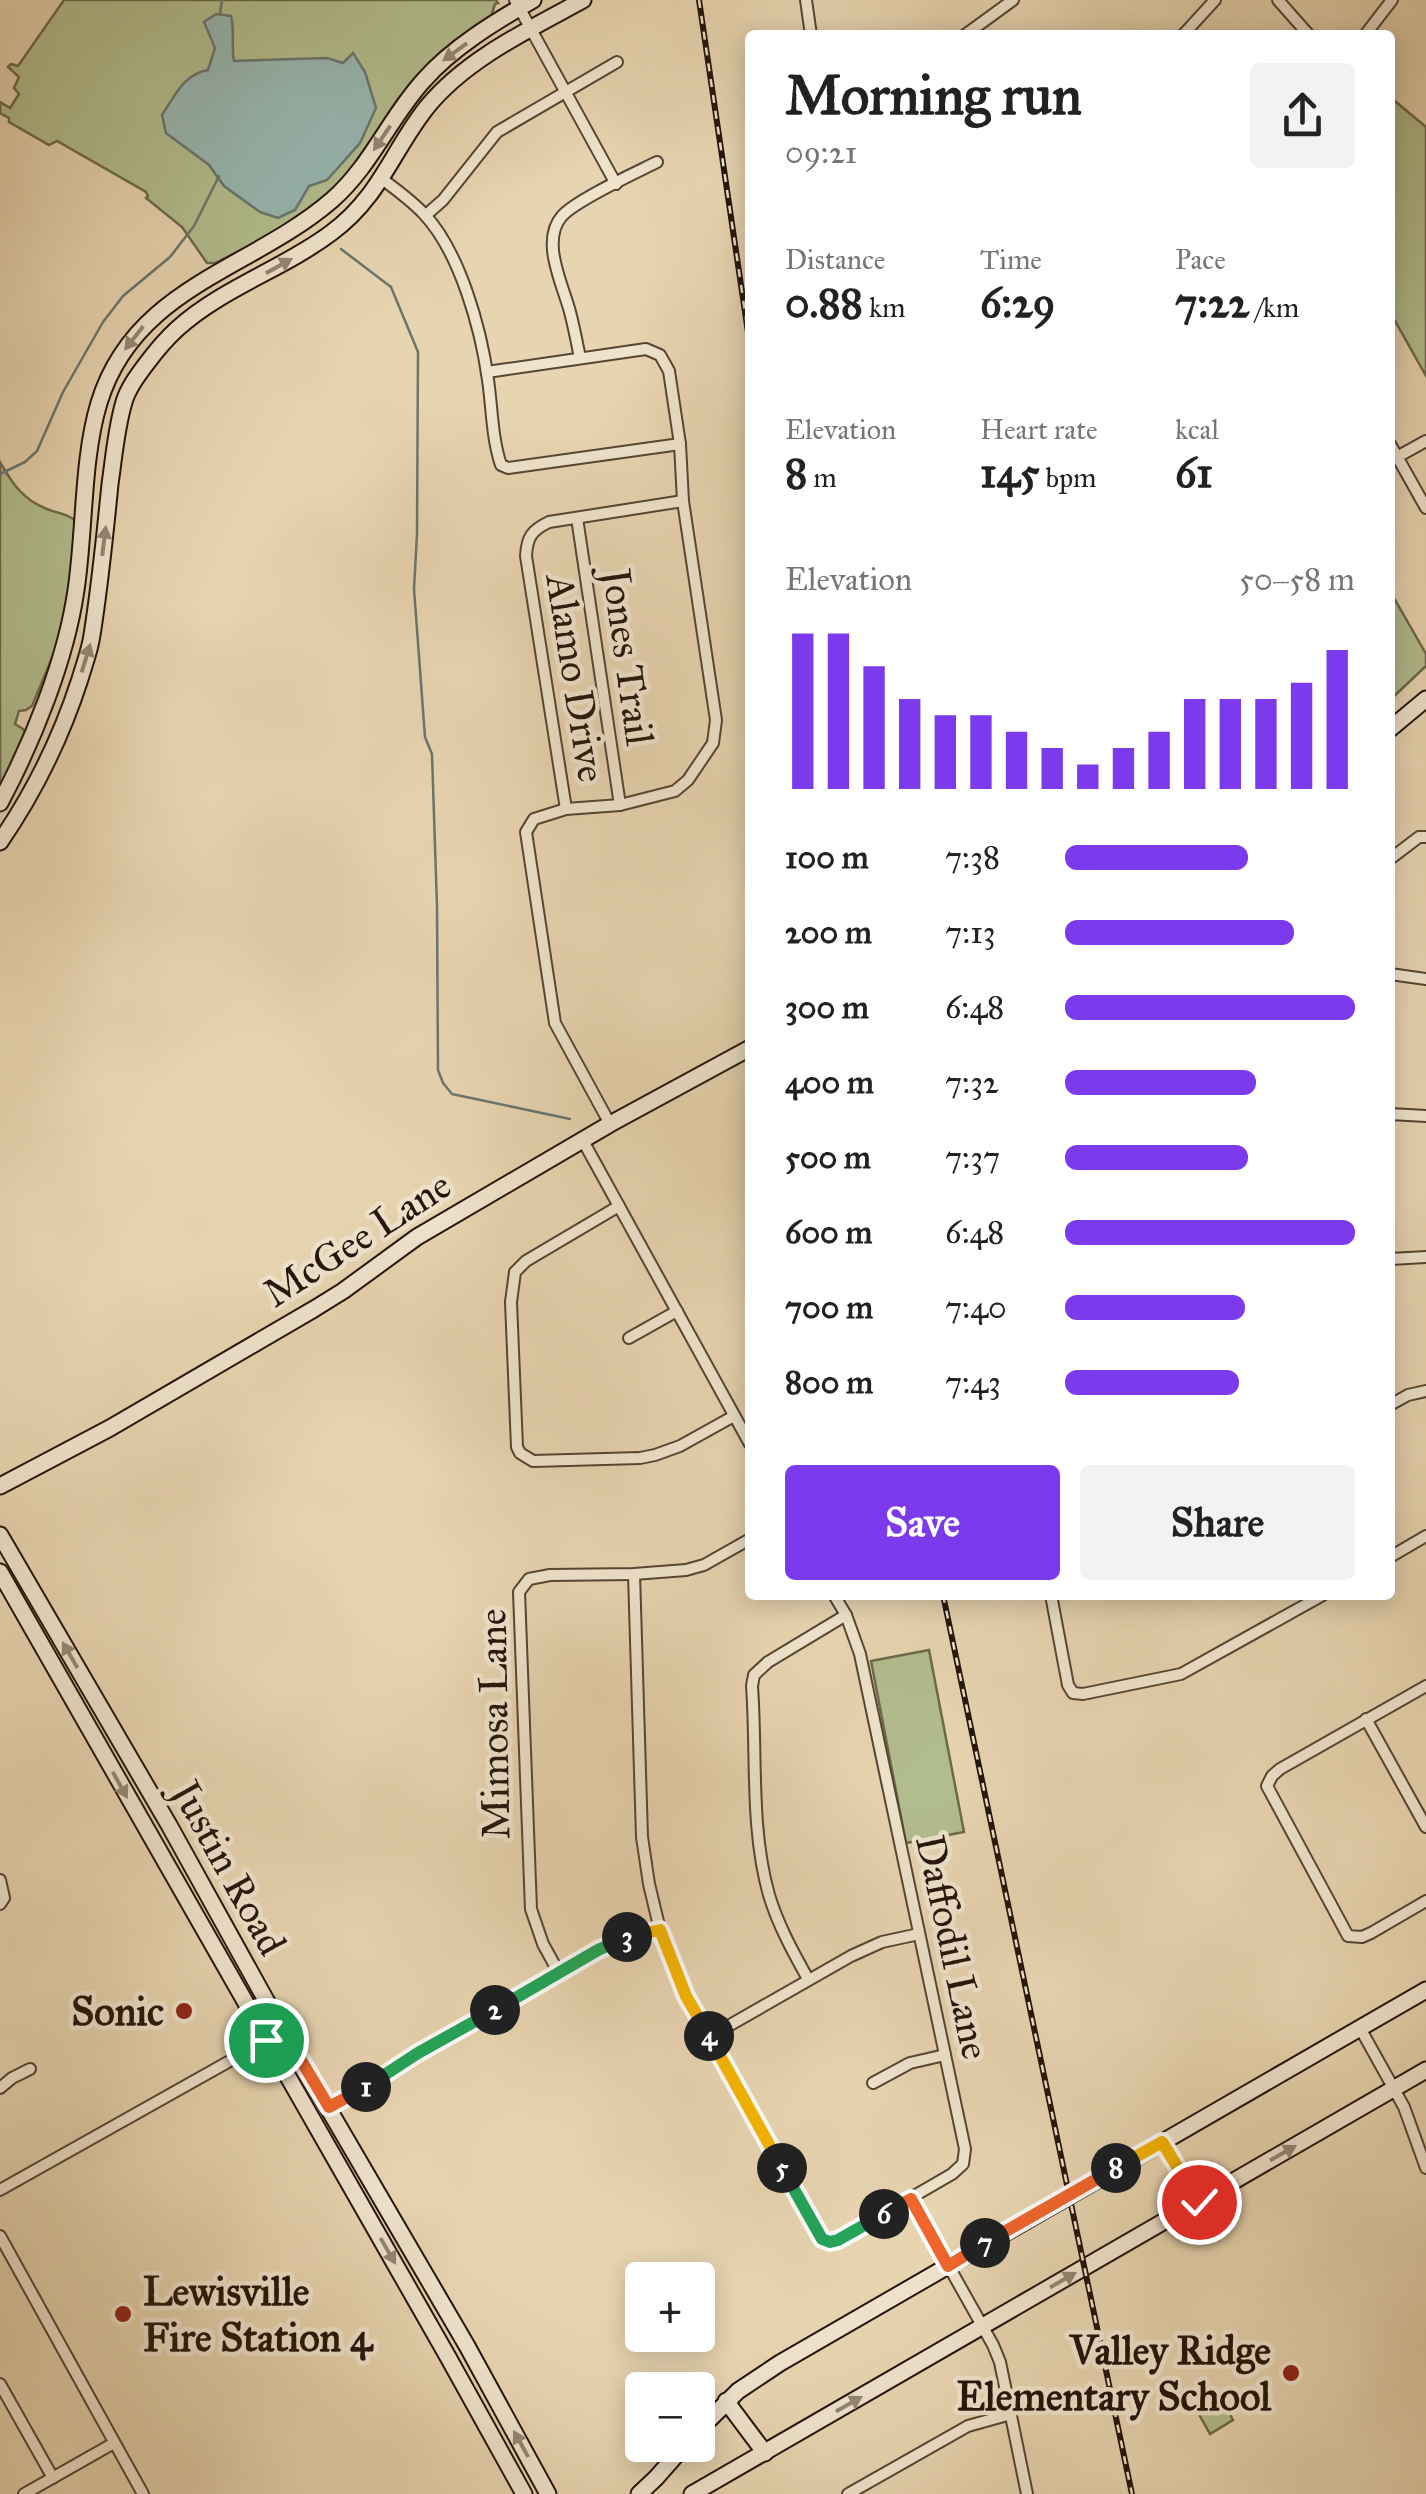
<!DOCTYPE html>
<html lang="en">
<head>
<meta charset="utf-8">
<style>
	:root { --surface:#fff; --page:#f2f2f2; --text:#222; --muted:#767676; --accent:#7c3aed }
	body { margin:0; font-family:"IM FELL Great Primer",serif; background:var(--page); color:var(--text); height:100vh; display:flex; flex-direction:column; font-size:38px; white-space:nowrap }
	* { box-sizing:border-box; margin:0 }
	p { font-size:32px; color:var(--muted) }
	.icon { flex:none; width:55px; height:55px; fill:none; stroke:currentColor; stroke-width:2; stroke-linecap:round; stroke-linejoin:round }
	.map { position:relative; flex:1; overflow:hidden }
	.panel { position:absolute; left:745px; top:30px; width:650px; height:1570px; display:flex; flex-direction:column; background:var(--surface); border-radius:10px; box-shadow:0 5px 25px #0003 }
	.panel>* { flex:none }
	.buttons { position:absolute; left:625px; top:2262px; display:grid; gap:20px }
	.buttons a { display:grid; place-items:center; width:90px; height:90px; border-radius:10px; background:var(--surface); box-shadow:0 5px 25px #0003; font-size:50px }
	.pin { position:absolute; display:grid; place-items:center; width:85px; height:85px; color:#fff; margin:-42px; border:5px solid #fff; border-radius:50%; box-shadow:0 2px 10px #0007 }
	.km { position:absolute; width:50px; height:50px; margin:-25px; border-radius:50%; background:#222; color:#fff; font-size:28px; line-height:50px; text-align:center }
	.round { display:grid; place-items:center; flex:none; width:105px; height:105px; border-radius:10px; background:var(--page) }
	.overview { display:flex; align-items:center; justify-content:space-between; height:170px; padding:0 40px }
	h1 { font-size:55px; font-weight:700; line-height:75px }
	.stats { display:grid; grid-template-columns:repeat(3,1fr); gap:15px; height:170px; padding:10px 40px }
	.stats div { display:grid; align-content:center }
	.stats b { font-size:42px; font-weight:700 }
	.stats small { font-size:28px; font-weight:400 }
	.stats p { font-size:28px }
	.chart { height:280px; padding:20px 40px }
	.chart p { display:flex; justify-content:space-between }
	.chart svg { width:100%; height:180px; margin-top:10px; stroke:var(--accent); stroke-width:6 }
	.action { display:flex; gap:20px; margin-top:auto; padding:20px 40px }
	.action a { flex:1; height:115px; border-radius:10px; background:var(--accent); color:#fff; font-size:40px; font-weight:700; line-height:115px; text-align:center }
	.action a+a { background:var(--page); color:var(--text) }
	ul { padding:0 40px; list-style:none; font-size:32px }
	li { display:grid; grid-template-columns:160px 120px 1fr; align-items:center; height:75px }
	li i { height:25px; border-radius:12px; background:var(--accent) }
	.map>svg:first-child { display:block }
	.green { fill:#b2bd8e; stroke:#6c694c; stroke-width:2.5 }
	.water { fill:#97b7b1; stroke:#69766f; stroke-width:2.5 }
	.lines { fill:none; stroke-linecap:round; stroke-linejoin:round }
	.stream { stroke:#69766f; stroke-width:2.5 }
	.street-casing { stroke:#564534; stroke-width:14 }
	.secondary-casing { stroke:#25150b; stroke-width:19 }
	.street { stroke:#efe3cc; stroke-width:10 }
	.secondary { stroke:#efe3cc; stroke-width:15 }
	.rail-casing { stroke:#25150b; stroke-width:6 }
	.rail { stroke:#efe3cc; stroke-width:2.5; stroke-dasharray:8; stroke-linecap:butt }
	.oneway { fill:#948675 }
	.split-1-casing { stroke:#fff; stroke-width:20 }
	.split-2-casing { stroke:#fff; stroke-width:20 }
	.split-3-casing { stroke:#fff; stroke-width:20 }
	.split-4-casing { stroke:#fff; stroke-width:20 }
	.split-5-casing { stroke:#fff; stroke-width:20 }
	.split-6-casing { stroke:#fff; stroke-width:20 }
	.split-7-casing { stroke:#fff; stroke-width:20 }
	.split-8-casing { stroke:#fff; stroke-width:20 }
	.split-9-casing { stroke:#fff; stroke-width:20 }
	.split-1 { stroke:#f0652b; stroke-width:12 }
	.split-2 { stroke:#22a559; stroke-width:12 }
	.split-3 { stroke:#22a559; stroke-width:12 }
	.split-4 { stroke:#f5b400; stroke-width:12 }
	.split-5 { stroke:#f5b400; stroke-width:12 }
	.split-6 { stroke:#22a559; stroke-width:12 }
	.split-7 { stroke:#f0652b; stroke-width:12 }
	.split-8 { stroke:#f0652b; stroke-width:12 }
	.split-9 { stroke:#f5b400; stroke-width:12 }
	.poi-dot { fill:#8f2418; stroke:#efe3cc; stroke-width:4 }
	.labels { text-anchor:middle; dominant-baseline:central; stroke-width:9; stroke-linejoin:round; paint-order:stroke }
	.street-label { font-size:40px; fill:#25150b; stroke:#efe3cc }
	.poi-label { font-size:40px; font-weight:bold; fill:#25150b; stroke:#efe3cc; text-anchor:end }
</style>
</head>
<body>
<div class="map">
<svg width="1426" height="2494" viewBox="0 0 1426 2494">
	<rect width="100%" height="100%" fill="#e7d4b0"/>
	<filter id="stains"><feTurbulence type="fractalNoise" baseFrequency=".002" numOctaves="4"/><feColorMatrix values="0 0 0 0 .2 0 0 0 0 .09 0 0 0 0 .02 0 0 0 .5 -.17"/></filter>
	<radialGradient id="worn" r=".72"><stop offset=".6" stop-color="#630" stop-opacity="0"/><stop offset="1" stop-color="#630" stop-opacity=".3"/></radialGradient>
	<g class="green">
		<polygon points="64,0 496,0 498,3 495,4 492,13 496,16 428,67 398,99 352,171 330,195 286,228 215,263 207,263 182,227 146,198 148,196 146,192 57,141 49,145 9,122 9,118 0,113 0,102 10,108 19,94 14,88 19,77 8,67 11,64 18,66"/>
		<polygon points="1390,97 1426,127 1426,376 1390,312"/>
		<path d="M0,462C12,483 23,500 47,509C59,514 67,513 77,522L74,559L62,634L32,706L26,710L19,711L15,724L23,729L27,736L0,789Z"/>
		<polygon points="1390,591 1426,654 1426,666 1390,700"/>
		<polygon points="929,1650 964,1832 906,1843 871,1661"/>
		<polygon points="1219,2395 1233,2420 1210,2434 1196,2409"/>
	</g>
	<path class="water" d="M216,14L231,16C235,31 231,45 234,61L327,58L343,63L353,53L365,72L376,108L360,143L327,180L309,186L295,210L278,218L260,212L224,186L209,165L166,133L162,115C175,95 184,74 208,70L215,48L204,22Z"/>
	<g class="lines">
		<g class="stream">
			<polyline points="220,14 222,0"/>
			<polyline points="341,249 391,287 418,352 417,534 414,589 425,737 432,754 437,907 438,1070 443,1083 452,1094 570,1119"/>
			<polyline points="0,474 25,462 37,451 63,392 103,322 123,296 170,257 194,226 219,176"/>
		</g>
		<g class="street-casing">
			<g id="street">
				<polyline points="515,0 616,184"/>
				<polyline points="806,0 811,35"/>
				<polyline points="1278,0 1309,35"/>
				<polyline points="965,35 1013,0"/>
				<polyline points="1183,35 1215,0"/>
				<polyline points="1365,35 1392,0"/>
				<path d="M382,179C397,190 412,201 424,214C460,252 481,329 488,380C492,407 492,439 501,465L508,468L680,444"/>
				<polyline points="426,215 443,200 497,132 617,62"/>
				<path d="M580,358C577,343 574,327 570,312C563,285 540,241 562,216C576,200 635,173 657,162"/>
				<polyline points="487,372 646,349 660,355 669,371 680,444 683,501 716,720 713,743 688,780 675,791 620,805 566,809 534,819 526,832 555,1023 610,1124"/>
				<polyline points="1390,444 1426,508"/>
				<polyline points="1397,457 1426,441"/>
				<polyline points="577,518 620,805"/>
				<path d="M566,809L526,556C527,537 532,530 549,522L683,501"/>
				<polyline points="1390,859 1419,837 1426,837"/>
				<polyline points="1390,974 1426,979"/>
				<polyline points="1390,1114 1426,1116"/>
				<polyline points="582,1139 750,1444"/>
				<polyline points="619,1206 526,1261 515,1272 511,1302 517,1447 520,1453 533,1461 640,1458 655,1455 680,1446 734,1416"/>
				<polyline points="1390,1259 1426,1257"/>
				<polyline points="629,1338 677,1311"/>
				<polyline points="1390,1405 1408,1395 1426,1391"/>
				<polyline points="1390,1557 1426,1536"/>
				<polyline points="634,1574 642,1837 649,1884 660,1930 686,1996 822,2239 830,2241 838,2240 952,2174 963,2164 965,2149 860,1654 846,1615 834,1595"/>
				<polyline points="1051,1595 1068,1685 1073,1693 1083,1694 1181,1674 1323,1595"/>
				<polyline points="1426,1686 1280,1769 1272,1776 1267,1786 1348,1936 1362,1937 1371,1933 1426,1901"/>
				<polyline points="1366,1719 1426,1827"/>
				<polyline points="0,1880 4,1898 0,1904"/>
				<polyline points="559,1973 543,1944 531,1909 519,1592 529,1579 550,1575 634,1574 686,1570 704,1565 750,1539"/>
				<path d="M808,1979C793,1952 778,1925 769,1895C750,1828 757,1755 752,1686L754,1675L768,1662L846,1615"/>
				<polyline points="1360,2028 1404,2107 1426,2168"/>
				<polyline points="709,2037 851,1956 882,1942 919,1934"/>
				<polyline points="873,2083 910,2063 945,2055"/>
				<polyline points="0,2088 12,2078 30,2069"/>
				<polyline points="329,2107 599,1949 626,1938 660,1930"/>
				<polyline points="0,2190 283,2031"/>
				<polyline points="911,2199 993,2345 1000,2362 1027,2494"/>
				<polyline points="0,2236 143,2494"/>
				<polyline points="0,2384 53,2478"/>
				<polyline points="24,2494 114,2443"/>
				<polyline points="848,2494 968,2426 1011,2414"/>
			</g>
		</g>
		<g class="secondary-casing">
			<g id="secondary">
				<polyline points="1390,729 1426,699"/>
				<path d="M0,803C33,741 66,660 76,590C85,531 82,459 99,403C134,287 251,270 332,200C371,166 390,117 424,80C452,48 496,21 533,0"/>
				<path d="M0,842C35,791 61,738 80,679C84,665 90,650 92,635C100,585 105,535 110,484C114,457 116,429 124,402C128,388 138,375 147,363C156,351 166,339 177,329C222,288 283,269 331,233C380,197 392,151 427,107C466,59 530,29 583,0"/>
				<polyline points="0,1486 110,1428 314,1309 343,1291 417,1237 610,1124 750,1048"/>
				<polyline points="0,1535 169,1825 283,2031 467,2346 548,2494"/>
				<polyline points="0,1572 448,2357 524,2494"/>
				<polyline points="1162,2142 1199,2201"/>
				<polyline points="726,2401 765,2453"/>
				<polyline points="698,2431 738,2391 780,2363 1426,1990"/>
				<polyline points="639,2494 656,2478 685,2445"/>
				<polyline points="692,2494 1426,2070"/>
			</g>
		</g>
		<use href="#street" class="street"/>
		<use href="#secondary" class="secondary"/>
		<g class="rail-casing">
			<g id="rail">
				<polyline points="699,0 750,346"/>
				<polyline points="943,1595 1132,2494"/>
			</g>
		</g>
		<use href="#rail" class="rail"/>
	</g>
	<defs><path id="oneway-solid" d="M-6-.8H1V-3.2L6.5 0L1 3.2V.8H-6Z" transform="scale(2.5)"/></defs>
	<g class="oneway">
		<use href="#oneway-solid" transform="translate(455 52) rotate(144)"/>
		<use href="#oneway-solid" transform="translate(382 138) rotate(124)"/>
		<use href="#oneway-solid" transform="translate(279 266) rotate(-29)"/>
		<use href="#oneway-solid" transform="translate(134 338) rotate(128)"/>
		<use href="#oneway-solid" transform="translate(104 541) rotate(-83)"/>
		<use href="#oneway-solid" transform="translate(86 658) rotate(-73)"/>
		<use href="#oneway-solid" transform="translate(70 1655) rotate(-120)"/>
		<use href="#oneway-solid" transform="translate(120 1785) rotate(61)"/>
		<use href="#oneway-solid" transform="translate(1283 2153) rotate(-30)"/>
		<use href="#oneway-solid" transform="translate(388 2251) rotate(60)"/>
		<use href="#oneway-solid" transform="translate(1063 2280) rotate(-30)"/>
		<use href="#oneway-solid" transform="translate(849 2404) rotate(-30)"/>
		<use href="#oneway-solid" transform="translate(521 2444) rotate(-119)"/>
	</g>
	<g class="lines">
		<g class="split-1-casing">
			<polyline id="split-1" points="266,2040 283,2030 329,2107 366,2087"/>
		</g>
		<g class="split-2-casing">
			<polyline id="split-2" points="366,2087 418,2053 495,2010"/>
		</g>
		<g class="split-3-casing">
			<polyline id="split-3" points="495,2010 598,1950 627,1937"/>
		</g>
		<g class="split-4-casing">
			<polyline id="split-4" points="627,1937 660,1930 686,1996 709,2036"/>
		</g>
		<g class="split-5-casing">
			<polyline id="split-5" points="709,2036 782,2168"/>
		</g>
		<g class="split-6-casing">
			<polyline id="split-6" points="782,2168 822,2239 830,2242 838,2240 884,2214"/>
		</g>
		<g class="split-7-casing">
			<polyline id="split-7" points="884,2214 911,2199 948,2266 985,2243"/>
		</g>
		<g class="split-8-casing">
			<polyline id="split-8" points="985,2243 1116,2168"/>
		</g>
		<g class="split-9-casing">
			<polyline id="split-9" points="1116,2168 1162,2142 1199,2202"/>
		</g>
		<use href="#split-1" class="split-1"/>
		<use href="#split-2" class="split-2"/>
		<use href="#split-3" class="split-3"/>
		<use href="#split-4" class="split-4"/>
		<use href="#split-5" class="split-5"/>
		<use href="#split-6" class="split-6"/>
		<use href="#split-7" class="split-7"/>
		<use href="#split-8" class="split-8"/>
		<use href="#split-9" class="split-9"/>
	</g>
	<g class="poi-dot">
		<circle cx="184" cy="2011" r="10"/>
		<circle cx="123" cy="2314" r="10"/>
		<circle cx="1291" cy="2373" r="10"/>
	</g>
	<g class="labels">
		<g class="street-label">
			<text transform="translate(628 657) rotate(82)">Jones Trail</text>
			<text transform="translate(576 678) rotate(81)">Alamo Drive</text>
			<text transform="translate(357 1239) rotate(-33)">McGee Lane</text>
			<text transform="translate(494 1724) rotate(-91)">Mimosa Lane</text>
			<text transform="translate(229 1868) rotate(61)">Justin Road</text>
			<text transform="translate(953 1947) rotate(78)">Daffodil Lane</text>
		</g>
		<g class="poi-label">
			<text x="164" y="2011">Sonic</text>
			<text x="143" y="2291" text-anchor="start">Lewisville<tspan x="143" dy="46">Fire Station 4</tspan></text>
			<text x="1271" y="2350">Valley Ridge<tspan x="1271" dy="46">Elementary School</tspan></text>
		</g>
	</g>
	<rect width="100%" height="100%" filter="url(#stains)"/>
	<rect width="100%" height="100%" fill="url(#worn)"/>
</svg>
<div class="buttons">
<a>+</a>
<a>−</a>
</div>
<div class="pin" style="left:266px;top:2040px;background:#1e9e55"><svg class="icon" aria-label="arrive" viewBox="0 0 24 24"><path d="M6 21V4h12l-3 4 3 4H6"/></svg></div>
<div class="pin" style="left:1199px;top:2202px;background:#d93025"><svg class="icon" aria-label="check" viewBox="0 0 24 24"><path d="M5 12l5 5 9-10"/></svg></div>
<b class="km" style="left:366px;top:2087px">1</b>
<b class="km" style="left:495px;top:2010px">2</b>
<b class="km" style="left:627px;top:1937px">3</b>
<b class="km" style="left:709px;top:2036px">4</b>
<b class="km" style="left:782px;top:2168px">5</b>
<b class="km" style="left:884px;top:2214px">6</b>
<b class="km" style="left:985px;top:2243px">7</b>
<b class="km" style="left:1116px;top:2168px">8</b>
<section class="panel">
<div class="overview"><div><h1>Morning run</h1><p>09:21</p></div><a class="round"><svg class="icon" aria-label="share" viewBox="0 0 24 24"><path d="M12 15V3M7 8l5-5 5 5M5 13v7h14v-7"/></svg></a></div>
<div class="stats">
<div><p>Distance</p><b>0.88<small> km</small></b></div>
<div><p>Time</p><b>6:29</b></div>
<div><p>Pace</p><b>7:22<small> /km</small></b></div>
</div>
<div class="stats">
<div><p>Elevation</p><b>8<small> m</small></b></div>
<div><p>Heart rate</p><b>145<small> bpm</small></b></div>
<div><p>kcal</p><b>61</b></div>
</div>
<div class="chart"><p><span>Elevation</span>50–58 m</p>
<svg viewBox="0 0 160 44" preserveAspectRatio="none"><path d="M5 44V6M15 44V6M25 44V14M35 44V22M45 44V26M55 44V26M65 44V30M75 44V34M85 44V38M95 44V34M105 44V30M115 44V22M125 44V22M135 44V22M145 44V18M155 44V10"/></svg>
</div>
<ul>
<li><b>100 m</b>7:38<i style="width:63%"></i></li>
<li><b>200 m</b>7:13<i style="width:79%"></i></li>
<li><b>300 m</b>6:48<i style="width:100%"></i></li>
<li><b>400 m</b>7:32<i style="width:66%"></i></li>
<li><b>500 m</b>7:37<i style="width:63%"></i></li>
<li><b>600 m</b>6:48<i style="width:100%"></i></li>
<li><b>700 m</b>7:40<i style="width:62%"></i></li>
<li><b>800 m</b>7:43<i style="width:60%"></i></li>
</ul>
<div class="action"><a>Save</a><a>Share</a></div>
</section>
</div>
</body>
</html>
